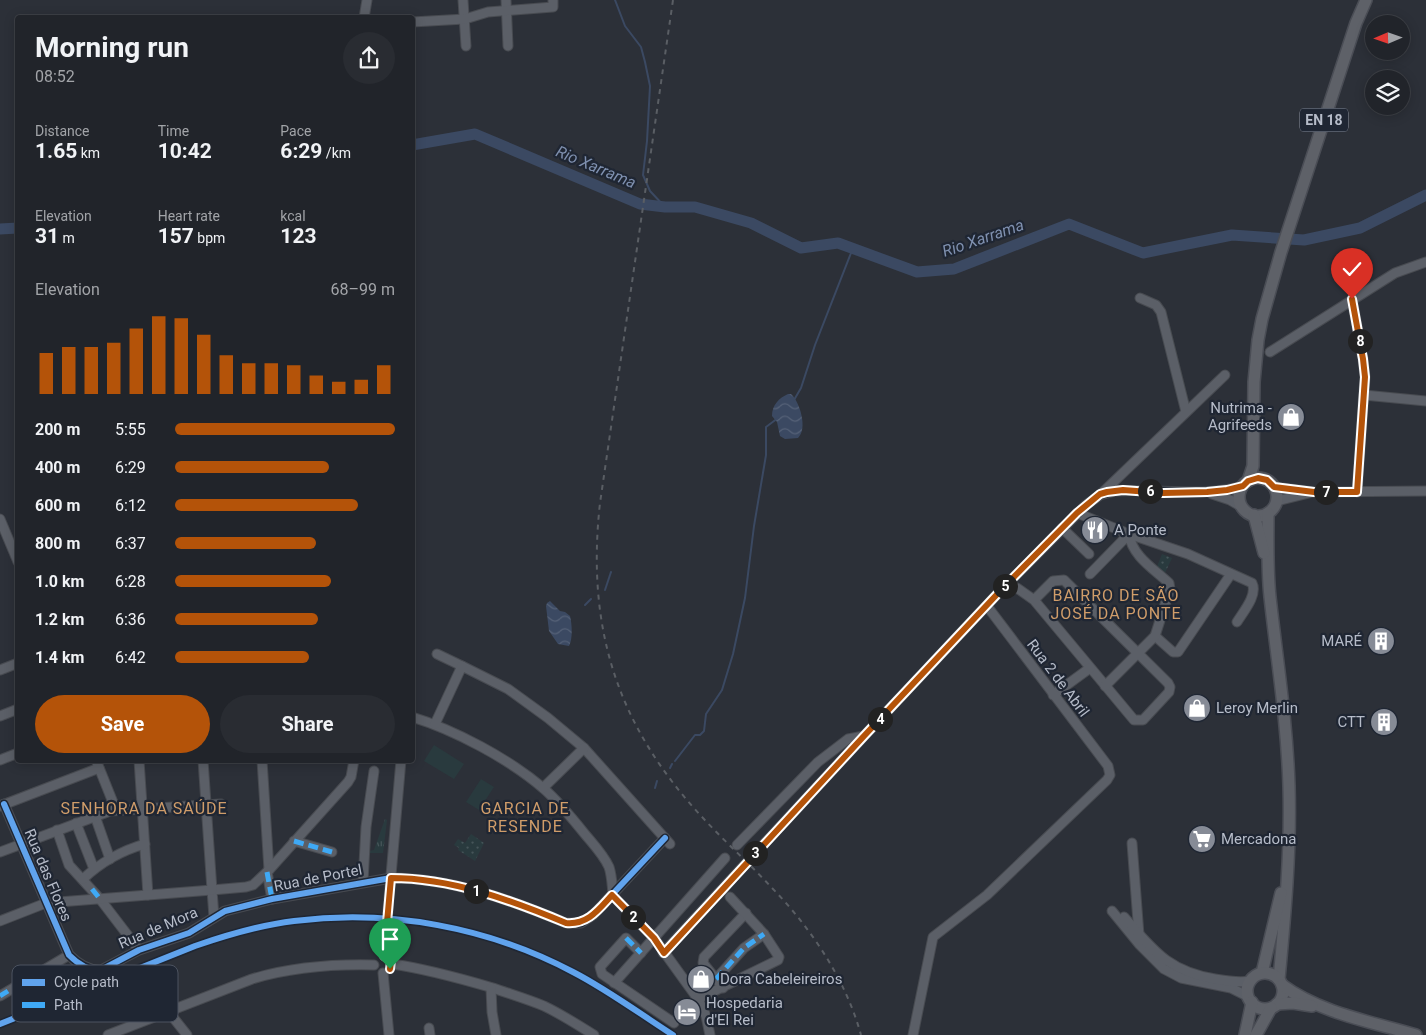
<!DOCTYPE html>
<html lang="en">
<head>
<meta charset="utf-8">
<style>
	:root { --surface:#21242a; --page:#292c32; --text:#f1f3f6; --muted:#a2a4a8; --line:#3e4147; --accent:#b45309 }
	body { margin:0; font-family:Roboto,sans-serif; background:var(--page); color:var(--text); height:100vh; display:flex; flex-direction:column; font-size:19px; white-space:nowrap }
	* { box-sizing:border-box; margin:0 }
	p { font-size:16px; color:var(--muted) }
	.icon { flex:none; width:28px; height:28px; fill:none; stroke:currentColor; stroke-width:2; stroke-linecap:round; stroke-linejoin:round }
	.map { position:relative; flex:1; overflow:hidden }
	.sheet { position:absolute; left:15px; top:15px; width:400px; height:748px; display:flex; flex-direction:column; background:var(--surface); border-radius:5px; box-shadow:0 2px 12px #0003,0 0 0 1px var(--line) }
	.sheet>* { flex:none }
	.needle { width:32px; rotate:268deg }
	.tools { position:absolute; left:1365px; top:15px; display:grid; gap:10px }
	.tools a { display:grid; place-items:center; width:45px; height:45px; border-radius:50%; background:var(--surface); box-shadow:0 2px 12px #0003,0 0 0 1px var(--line); font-size:25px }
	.pin { position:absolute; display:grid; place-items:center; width:42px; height:42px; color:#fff; margin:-51px -21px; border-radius:50% 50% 50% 0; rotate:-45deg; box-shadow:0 0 5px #0007 }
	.pin .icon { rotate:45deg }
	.km { position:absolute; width:25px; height:25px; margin:-12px; border-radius:50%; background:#222; color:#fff; font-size:14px; line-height:25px; text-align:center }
	.round { display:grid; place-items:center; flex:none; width:52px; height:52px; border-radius:26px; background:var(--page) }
	.overview { display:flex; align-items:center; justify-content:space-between; height:85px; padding:0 20px }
	h1 { font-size:28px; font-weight:700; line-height:38px }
	.figures { display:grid; grid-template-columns:repeat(3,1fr); gap:8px; height:85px; padding:5px 20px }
	.figures div { display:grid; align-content:center }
	.figures b { font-size:21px; font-weight:700 }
	.figures small { font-size:14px; font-weight:400 }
	.figures p { font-size:14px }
	.chart { height:140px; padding:10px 20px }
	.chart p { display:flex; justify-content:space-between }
	.chart svg { width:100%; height:90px; margin-top:5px; stroke:var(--accent); stroke-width:6 }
	.action { display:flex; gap:10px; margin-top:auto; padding:10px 20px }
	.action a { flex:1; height:58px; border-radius:30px; background:var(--accent); color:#fff; font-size:20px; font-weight:700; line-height:58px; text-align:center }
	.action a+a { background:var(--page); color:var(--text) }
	ul { padding:0 20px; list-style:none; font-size:16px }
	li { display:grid; grid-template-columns:80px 60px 1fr; align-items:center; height:38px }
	li i { height:12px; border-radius:6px; background:var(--accent) }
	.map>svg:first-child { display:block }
	.grass { fill:url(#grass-tufts) }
	.park { fill:url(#park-dots) }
	.pitch { fill:#293a3e }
	.water { fill:url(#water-waves) }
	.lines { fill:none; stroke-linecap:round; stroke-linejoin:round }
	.stream { stroke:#3b4962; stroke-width:2 }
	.river { stroke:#3b4962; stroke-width:11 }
	.minor-casing { stroke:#484b51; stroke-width:11 }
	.major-casing { stroke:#4a4d55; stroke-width:14 }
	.minor { stroke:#5b5f67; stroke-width:9 }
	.major { stroke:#5e6168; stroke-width:11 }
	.rail { stroke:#5a5e64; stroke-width:2; stroke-dasharray:5 5; stroke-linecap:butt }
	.quiet { stroke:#3fa9f5; stroke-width:5; stroke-dasharray:10 5; stroke-linecap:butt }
	.cycleway-casing { stroke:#1f2633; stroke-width:9 }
	.cycleway { stroke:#60a3ed; stroke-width:6 }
	.route-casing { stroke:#fff; stroke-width:10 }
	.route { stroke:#b45309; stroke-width:6 }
	.labels { text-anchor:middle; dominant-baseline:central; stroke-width:4.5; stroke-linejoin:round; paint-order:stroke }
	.shield { fill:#1f2633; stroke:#898f9c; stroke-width:1 }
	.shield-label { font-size:14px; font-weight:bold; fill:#b6bcc9 }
	.poi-label { font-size:15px; fill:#b6bcc9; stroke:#1f2633; text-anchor:start }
	.street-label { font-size:15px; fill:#b6bcc9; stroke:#1f2633 }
	.water-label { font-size:16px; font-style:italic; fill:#7f90af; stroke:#1f2633 }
	.neighbourhood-label { font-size:16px; letter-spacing:1px; fill:#d09d6a; stroke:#1f2633 }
	.key { fill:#1f2633; stroke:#4c5360; stroke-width:1 }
	.key-label { font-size:14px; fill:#b6bcc9 }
</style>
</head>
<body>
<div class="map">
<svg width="1426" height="1035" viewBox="0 0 1426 1035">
	<defs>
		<pattern id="grass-tufts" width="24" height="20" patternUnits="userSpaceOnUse" patternTransform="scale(1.25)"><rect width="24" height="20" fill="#293a3e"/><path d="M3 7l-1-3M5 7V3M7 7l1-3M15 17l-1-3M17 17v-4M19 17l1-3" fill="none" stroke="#465559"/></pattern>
		<pattern id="park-dots" width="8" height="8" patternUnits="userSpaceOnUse" patternTransform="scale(1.25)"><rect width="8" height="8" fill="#293a3e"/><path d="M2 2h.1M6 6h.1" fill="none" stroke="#465559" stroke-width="1.8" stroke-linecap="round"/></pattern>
		<pattern id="water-waves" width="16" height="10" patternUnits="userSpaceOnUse" patternTransform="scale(1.25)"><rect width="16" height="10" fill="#3b4962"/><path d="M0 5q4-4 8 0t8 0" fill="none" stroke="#556177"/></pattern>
	</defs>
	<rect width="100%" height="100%" fill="#2c3038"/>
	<polygon class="grass" points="385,819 387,820 383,853 369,853 369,851 374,850"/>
	<g class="park">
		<polygon points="1162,554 1172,558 1165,573 1156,569"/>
		<polygon points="471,834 484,843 475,861 458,850 459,848 454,845 458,839 465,843"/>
	</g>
	<g class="pitch">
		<polygon points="434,745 464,764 454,779 424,761"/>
		<polygon points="481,779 494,787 479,810 466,802"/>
	</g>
	<g class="water">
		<path d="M788,394H791C800,402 808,429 798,438L785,439L780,436L777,422L772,416C772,405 779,398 788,394Z"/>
		<path d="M550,601L560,611L565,612L570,616C572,624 573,639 569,646L558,644L549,631L546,606L547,603Z"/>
	</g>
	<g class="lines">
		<g class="stream">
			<polyline points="615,0 625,26 641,47 645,62 650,86 647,141 643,175 650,191 665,207"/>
			<polyline points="794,400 801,388 815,345 851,253 858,250"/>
			<polyline points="605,590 611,572"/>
			<polyline points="585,605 591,599"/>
			<polyline points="675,761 695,735 700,735 704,731 706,714 722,690 733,654 745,598 754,526 766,455 766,427 778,418"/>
			<polyline points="670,768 672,764"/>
			<polyline points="655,788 657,781"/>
		</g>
		<g class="river">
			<polyline points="412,145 475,134 640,204 665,207 695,207 751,223 801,248 838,243 917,272 954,269 1069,224 1143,253 1232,235 1304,240 1360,228 1426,195"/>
			<polyline points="0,229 18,228"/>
		</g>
		<g class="minor-casing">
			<g id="minor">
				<polyline points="463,0 466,46"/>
				<polyline points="506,0 508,46"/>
				<polyline points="364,18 367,0"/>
				<polyline points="412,22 465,19 488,12 553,7 553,0"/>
				<polyline points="1140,298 1156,305 1161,312 1186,412"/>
				<polyline points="1352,299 1363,359 1365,377 1357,492"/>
				<polyline points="1270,352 1395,273 1426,262"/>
				<polyline points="1364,395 1426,401"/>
				<polyline points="1274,487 1314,492 1426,491"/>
				<polyline points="1102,493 1225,375"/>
				<polyline points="1212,494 1230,500 1242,507"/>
				<polyline points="1277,501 1309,493"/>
				<path d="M1077,513L1129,534L1188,554L1252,583C1258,595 1243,612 1237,622"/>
				<polyline points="0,519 18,562"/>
				<polyline points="1062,528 1089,554"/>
				<polyline points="1090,574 1129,534"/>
				<polyline points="1017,588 1034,600 1134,720 1143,720 1169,692 1170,687 1168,683 1064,580 1053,581 1034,600"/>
				<polyline points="1155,636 1173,652 1178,652 1231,574"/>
				<polyline points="437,654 462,666"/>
				<polyline points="0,670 18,663"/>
				<path d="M1105,686L1155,636L1170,589L1169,583C1154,569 1132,556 1129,534"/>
				<polyline points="1053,695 1090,668"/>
				<polyline points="0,716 18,709"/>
				<path d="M412,717C455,730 509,759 543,788C558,801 572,818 584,833C593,844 603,854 609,867C612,876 612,885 613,894"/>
				<polyline points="435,724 462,666 508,689 548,718 584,748 670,844"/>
				<polyline points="0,760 18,753"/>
				<polyline points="96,760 116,810"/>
				<polyline points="139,760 148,895"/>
				<polyline points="262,760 269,870"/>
				<polyline points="543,788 584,748"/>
				<path d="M4,804L69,955C78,964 88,971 101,970L139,950L189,933L225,911L272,899L391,878C451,878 511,900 566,923H581L593,915L665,838"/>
				<polyline points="0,806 99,768"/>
				<polyline points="95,816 110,859"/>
				<polyline points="76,823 94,869"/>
				<polyline points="57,830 69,865 100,899 139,950"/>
				<polyline points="294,841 332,852"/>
				<polyline points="1132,843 1139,935"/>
				<polyline points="737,845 818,762 848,739 864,736"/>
				<polyline points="0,852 110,811 221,804"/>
				<polyline points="267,872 272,899"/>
				<path d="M83,879C100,863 123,850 145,844"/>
				<polyline points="363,882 366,827 374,771"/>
				<polyline points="612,895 654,938 698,999 706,1016 710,1035"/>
				<polyline points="1112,911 1139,944 1164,969 1181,978 1231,988 1249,997"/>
				<polyline points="214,917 212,890 246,887 253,885 269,870 348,782 351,777 354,760"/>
				<path d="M1124,917C1154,951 1168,971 1215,979C1227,981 1238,983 1250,981"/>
				<polyline points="0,921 46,903 212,890 203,760"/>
				<polyline points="641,953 626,938 600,967 602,974 674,1023"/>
				<path d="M663,953L864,736L1002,589L1086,505L1100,495L1115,491C1158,488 1201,498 1243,486"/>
				<polyline points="384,956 401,760"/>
				<path d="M392,964C427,969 459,978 493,988C510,994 527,999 544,1006C561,1014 578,1025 594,1035"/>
				<polyline points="383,973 389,1035"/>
				<polyline points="716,979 744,948 764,934"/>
				<polyline points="614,983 725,858"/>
				<polyline points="491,988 492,1012 496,1035"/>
				<polyline points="723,988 703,963 704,957 746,913"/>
				<polyline points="0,996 69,955"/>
				<polyline points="698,999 778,960 779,957 764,934 730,897"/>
				<polyline points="168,1011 187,1035"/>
				<polyline points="429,1028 430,1035"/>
				<path d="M108,1035L252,979C292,967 333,964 374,965"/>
				<polyline points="913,1035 933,937 987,895 1107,780 1110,775 1108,766 987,606"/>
			</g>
		</g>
		<g class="major-casing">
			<g id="major">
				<circle cx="1258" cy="497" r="19"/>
				<polyline points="1248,481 1253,466 1254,382 1258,340 1262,319 1281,252 1356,23 1366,0"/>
				<path d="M1268,513C1268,541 1267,569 1270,597C1277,660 1287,722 1289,786C1291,850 1285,915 1279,979"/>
				<polyline points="1254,515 1264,553"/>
				<polyline points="1262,973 1281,893"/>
				<circle cx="1265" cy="991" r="18"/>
				<path d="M1282,985C1320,1013 1372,1022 1416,1035"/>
				<polyline points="1277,1004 1293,1003 1312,1006"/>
				<polyline points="1245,1035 1252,1002"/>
				<polyline points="1256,1035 1271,1008"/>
			</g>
		</g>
		<use href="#minor" class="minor"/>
		<use href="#major" class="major"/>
		<path class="rail" d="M673,0L600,503C586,628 617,726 703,818C725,842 750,864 772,888C811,928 846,980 861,1035"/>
		<g class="quiet">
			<polyline points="294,841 332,852"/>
			<polyline points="267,872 272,899"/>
			<polyline points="92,889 100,899"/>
			<polyline points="626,938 641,953"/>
			<polyline points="716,979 744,948 764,934"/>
			<polyline points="0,996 8,991"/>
		</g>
		<g class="cycleway-casing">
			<g id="cycleway">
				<path d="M4,804L69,955C78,964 88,971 101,970L139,950L189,933L225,911L272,899L391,878C451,878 511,900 566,923H581L593,915L665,838"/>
				<path d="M663,953L864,736L1002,589L1086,505L1100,495L1115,491C1158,488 1201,498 1243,486"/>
				<path d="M0,1024L195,946C227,935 260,925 294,921C390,909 488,927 573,972C608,990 640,1014 673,1035"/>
			</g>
		</g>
		<use href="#cycleway" class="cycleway"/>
	</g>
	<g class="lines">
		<g class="route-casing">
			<path id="route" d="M390,969L391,961L384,956L391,878C451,878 511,900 566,923C588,925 599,909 612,895L654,938L664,953L864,736L1002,589L1077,513L1100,494L1107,492L1123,490L1163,493L1207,492L1227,490L1243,486L1248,481L1258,478L1267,480L1274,487L1314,492H1357L1365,377L1363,359L1352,299"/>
		</g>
		<use href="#route" class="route"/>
	</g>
	<defs>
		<g id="shop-disc" transform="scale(1.4375)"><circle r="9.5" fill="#868b96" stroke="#1f2633"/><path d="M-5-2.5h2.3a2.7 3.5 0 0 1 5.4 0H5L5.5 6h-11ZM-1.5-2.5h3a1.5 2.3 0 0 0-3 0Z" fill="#fff"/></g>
		<g id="restaurant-disc" transform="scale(1.4375)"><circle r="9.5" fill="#868b96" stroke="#1f2633"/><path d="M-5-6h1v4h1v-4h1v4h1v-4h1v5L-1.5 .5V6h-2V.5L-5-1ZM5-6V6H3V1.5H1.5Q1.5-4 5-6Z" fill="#fff"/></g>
		<g id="building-disc" transform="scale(1.4375)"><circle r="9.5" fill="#868b96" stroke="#1f2633"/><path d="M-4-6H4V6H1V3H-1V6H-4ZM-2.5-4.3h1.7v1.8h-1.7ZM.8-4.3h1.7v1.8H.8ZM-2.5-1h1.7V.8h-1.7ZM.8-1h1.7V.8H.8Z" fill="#fff"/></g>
		<g id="supermarket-disc" transform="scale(1.4375)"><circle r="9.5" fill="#868b96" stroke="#1f2633"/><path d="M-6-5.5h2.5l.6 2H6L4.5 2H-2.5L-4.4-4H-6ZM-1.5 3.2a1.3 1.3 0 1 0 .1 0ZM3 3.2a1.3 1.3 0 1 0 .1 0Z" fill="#fff"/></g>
		<g id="hotel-disc" transform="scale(1.4375)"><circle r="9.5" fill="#868b96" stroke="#1f2633"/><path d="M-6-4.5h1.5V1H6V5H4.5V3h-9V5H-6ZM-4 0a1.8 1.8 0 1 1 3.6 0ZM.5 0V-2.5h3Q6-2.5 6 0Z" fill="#fff"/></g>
	</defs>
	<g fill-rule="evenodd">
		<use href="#shop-disc" x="1291" y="417"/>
		<use href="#restaurant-disc" x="1095" y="530"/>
		<use href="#building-disc" x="1381" y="641"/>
		<use href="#shop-disc" x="1197" y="708"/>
		<use href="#building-disc" x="1384" y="722"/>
		<use href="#supermarket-disc" x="1202" y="839"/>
		<use href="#shop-disc" x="701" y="979"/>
		<use href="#hotel-disc" x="687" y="1012"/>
	</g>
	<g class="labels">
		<rect class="shield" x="1300" y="108.5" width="48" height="23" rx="4"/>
		<g class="shield-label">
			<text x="1324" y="120">EN 18</text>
		</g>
		<g class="poi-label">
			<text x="1272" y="408" text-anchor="end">Nutrima -<tspan x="1272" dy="17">Agrifeeds</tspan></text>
			<text x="1114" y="530">A Ponte</text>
			<text x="1362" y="641" text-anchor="end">MARÉ</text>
			<text x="1216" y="708">Leroy Merlin</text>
			<text x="1365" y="722" text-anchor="end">CTT</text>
			<text x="1221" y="839">Mercadona</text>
			<text x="720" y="979">Dora Cabeleireiros</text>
			<text x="706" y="1003">Hospedaria<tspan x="706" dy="17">d'El Rei</tspan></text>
		</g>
		<g class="street-label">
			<text transform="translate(1058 678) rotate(53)">Rua 2 de Abril</text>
			<text transform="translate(48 875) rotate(67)">Rua das Flores</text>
			<text transform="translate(318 878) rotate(-11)">Rua de Portel</text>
			<text transform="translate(158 928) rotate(-23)">Rua de Mora</text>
		</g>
		<g class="water-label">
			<text transform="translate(596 167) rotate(23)">Rio Xarrama</text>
			<text transform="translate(983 238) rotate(-19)">Rio Xarrama</text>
		</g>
		<g class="neighbourhood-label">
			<text x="1116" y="595">BAIRRO DE SÃO<tspan x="1116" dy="18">JOSÉ DA PONTE</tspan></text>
			<text x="144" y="808">SENHORA DA SAÚDE</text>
			<text x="525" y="808">GARCIA DE<tspan x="525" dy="18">RESENDE</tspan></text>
		</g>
	</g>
	<rect x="12" y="965" width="166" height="57" rx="8" class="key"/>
	<rect x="22" y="979" width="23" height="7" fill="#60a3ed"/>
	<rect x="22" y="1002" width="23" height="6" fill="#3fa9f5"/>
	<g class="key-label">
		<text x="54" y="987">Cycle path</text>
		<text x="54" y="1010">Path</text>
	</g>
</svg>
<div class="tools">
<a><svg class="needle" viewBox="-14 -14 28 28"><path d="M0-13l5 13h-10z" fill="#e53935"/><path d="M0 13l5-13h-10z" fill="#a2a4a8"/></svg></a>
<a><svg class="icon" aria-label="layers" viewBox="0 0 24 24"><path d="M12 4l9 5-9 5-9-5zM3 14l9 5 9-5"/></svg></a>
</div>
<div class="pin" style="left:390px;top:969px;background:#1e9e55"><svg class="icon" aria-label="arrive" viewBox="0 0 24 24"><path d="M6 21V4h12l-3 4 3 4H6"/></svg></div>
<div class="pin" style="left:1352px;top:299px;background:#d93025"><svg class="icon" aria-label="check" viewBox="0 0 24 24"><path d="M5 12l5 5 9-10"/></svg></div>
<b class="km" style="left:476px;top:891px">1</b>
<b class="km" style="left:633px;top:917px">2</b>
<b class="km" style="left:755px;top:853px">3</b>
<b class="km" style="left:880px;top:719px">4</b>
<b class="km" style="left:1005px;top:586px">5</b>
<b class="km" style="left:1150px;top:491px">6</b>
<b class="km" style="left:1326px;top:492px">7</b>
<b class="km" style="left:1360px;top:341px">8</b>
<section class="sheet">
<div class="overview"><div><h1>Morning run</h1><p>08:52</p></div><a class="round"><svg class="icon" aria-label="share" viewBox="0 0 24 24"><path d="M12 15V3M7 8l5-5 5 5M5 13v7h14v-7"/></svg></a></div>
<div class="figures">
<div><p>Distance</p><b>1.65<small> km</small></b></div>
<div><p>Time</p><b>10:42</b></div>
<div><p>Pace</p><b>6:29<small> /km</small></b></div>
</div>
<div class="figures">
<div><p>Elevation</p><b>31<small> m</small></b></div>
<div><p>Heart rate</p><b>157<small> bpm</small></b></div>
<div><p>kcal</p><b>123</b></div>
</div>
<div class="chart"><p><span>Elevation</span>68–99 m</p>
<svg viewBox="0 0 160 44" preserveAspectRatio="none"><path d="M5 44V24M15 44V21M25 44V21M35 44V19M45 44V12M55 44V6M65 44V7M75 44V15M85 44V25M95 44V29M105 44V29M115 44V30M125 44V35M135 44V38M145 44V37M155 44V30"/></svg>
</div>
<ul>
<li><b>200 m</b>5:55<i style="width:100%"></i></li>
<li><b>400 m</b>6:29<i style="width:70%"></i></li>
<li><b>600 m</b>6:12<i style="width:83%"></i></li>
<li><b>800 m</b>6:37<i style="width:64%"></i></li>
<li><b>1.0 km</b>6:28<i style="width:71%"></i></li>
<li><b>1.2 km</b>6:36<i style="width:65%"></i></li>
<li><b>1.4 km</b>6:42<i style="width:61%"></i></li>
</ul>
<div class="action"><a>Save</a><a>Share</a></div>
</section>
</div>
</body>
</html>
